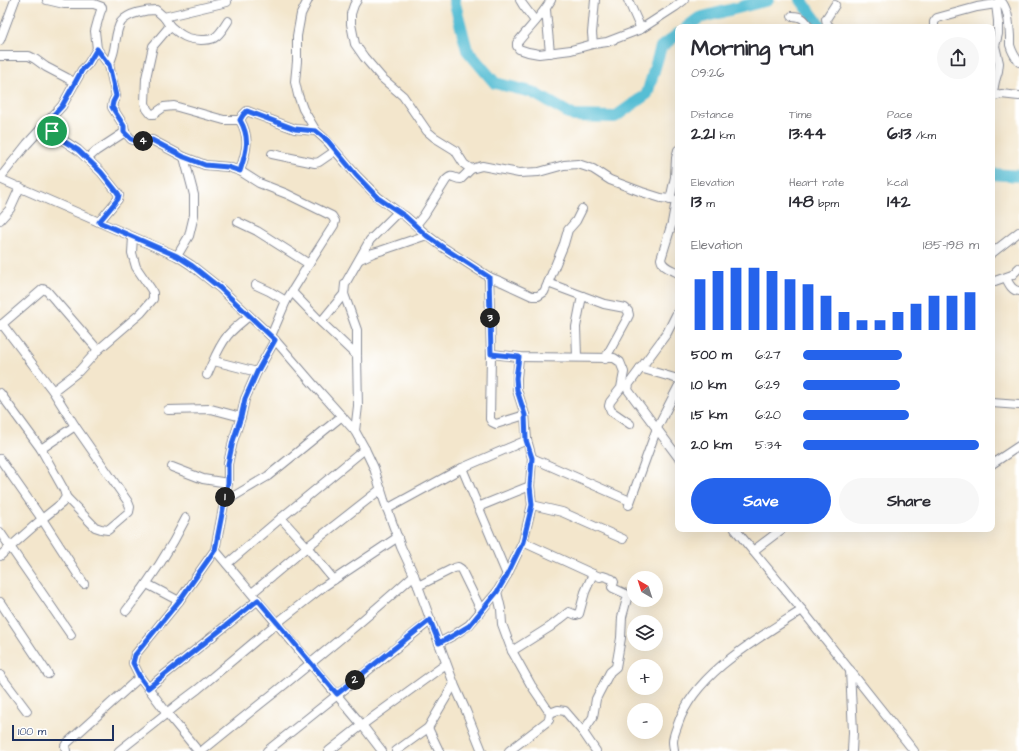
<!DOCTYPE html>
<html lang="en">
<head>
<meta charset="utf-8">
<style>
	:root { --surface:#fff; --page:#f7f7f7; --text:#2b2b33; --muted:#7c7c81; --accent:#2563eb }
	body { margin:0; font-family:"Architects Daughter",sans-serif; background:var(--page); color:var(--text); height:100vh; display:flex; flex-direction:column; font-size:15px; white-space:nowrap }
	* { box-sizing:border-box; margin:0 }
	p { font-size:13px; color:var(--muted) }
	.icon { flex:none; width:22px; height:22px; fill:none; stroke:currentColor; stroke-width:2; stroke-linecap:round; stroke-linejoin:round }
	.map { position:relative; flex:1; overflow:hidden }
	.details { position:absolute; left:675px; top:24px; width:320px; height:508px; display:flex; flex-direction:column; background:var(--surface); border-radius:8px; box-shadow:0 4px 16px #0002 }
	.details>* { flex:none }
	.needle { width:26px; rotate:321deg }
	.controls { position:absolute; left:627px; top:571px; display:grid; gap:8px }
	.controls a { display:grid; place-items:center; width:36px; height:36px; border-radius:50%; background:var(--surface); box-shadow:0 4px 16px #0002; font-size:20px }
	.scale { position:absolute; left:12px; bottom:10px; width:102px; box-sizing:border-box; padding-left:4px; border:2px solid #1b2f5e; border-top:0; font-size:11px; line-height:14px; white-space:nowrap; color:#1b2f5e; -webkit-text-stroke:3px #fff; paint-order:stroke }
	.pin { position:absolute; display:grid; place-items:center; width:34px; height:34px; color:#fff; margin:-17px; border:2px solid #fff; border-radius:50%; box-shadow:0 1px 4px #0007 }
	.km { position:absolute; width:20px; height:20px; margin:-10px; border-radius:50%; background:#222; color:#fff; font-size:11px; line-height:20px; text-align:center }
	.round { display:grid; place-items:center; flex:none; width:42px; height:42px; border-radius:21px; background:var(--page) }
	.overview { display:flex; align-items:center; justify-content:space-between; height:68px; padding:0 16px }
	h1 { font-size:22px; font-weight:700; line-height:30px }
	.figures { display:grid; grid-template-columns:repeat(3,1fr); gap:6px; height:68px; padding:4px 16px }
	.figures div { display:grid; align-content:center }
	.figures b { font-size:17px; font-weight:700 }
	.figures small { font-size:11px; font-weight:400 }
	.figures p { font-size:11px }
	.chart { height:112px; padding:8px 16px }
	.chart p { display:flex; justify-content:space-between }
	.chart svg { width:100%; height:72px; margin-top:4px; stroke:var(--accent); stroke-width:6 }
	.primary-button { display:flex; gap:8px; margin-top:auto; padding:8px 16px }
	.primary-button a { flex:1; height:46px; border-radius:24px; background:var(--accent); color:#fff; font-size:16px; font-weight:700; line-height:46px; text-align:center }
	.primary-button a+a { background:var(--page); color:var(--text) }
	ul { padding:0 16px; list-style:none; font-size:13px }
	li { display:grid; grid-template-columns:64px 48px 1fr; align-items:center; height:30px }
	li i { height:10px; border-radius:5px; background:var(--accent) }
	.map>svg:first-child { display:block }
	.lines { fill:none; stroke-linecap:round; stroke-linejoin:round }
	.river { stroke:#57bed4; stroke-width:12 }
	.street-casing { stroke:#878a95; stroke-width:10 }
	.street { stroke:#fff; stroke-width:8 }
	.route-casing { stroke:#fff; stroke-width:8 }
	.route { stroke:#2563eb; stroke-width:5 }
</style>
</head>
<body>
<div class="map">
<svg width="1019" height="751" viewBox="0 0 1019 751">
	<rect width="100%" height="100%" fill="#fff"/>
	<filter id="ink" filterUnits="userSpaceOnUse"><feTurbulence type="fractalNoise" baseFrequency=".025" numOctaves="2"/><feDisplacementMap in="SourceGraphic" scale="8" xChannelSelector="R" yChannelSelector="G"/><feConvolveMatrix kernelMatrix="1 2 1 2 8 2 1 2 1" color-interpolation-filters="sRGB"/></filter>
	<filter id="wash" filterUnits="userSpaceOnUse"><feTurbulence type="fractalNoise" baseFrequency=".012" numOctaves="4" result="noise"/><feDisplacementMap in="SourceGraphic" scale="16" xChannelSelector="R" yChannelSelector="G"/><feGaussianBlur stdDeviation="0.9" result="paint"/><feColorMatrix in="noise" values="0 0 0 0 0 0 0 0 0 0 0 0 0 0 0 0 0 1.4 0 .05"/><feComposite in="paint" operator="in"/></filter>
	<g filter="url(#wash)">
		<rect width="100%" height="100%" fill="#f3e6cc"/>
		<g class="lines">
			<g class="river">
				<polyline points="454,0 467,50 495,83 532,92 574,116 615,117 647,94 661,47 678,34"/>
				<polyline points="801,0 821,27"/>
				<polyline points="687,27 699,18 768,0"/>
				<polyline points="992,174 1019,176"/>
			</g>
		</g>
	</g>
	<g filter="url(#ink)">
		<g class="lines">
			<g class="street-casing">
				<g id="street">
					<polyline points="47,0 64,4 94,4 102,7 102,8 100,13 95,31 97,49 109,65 116,96 113,102 112,107 124,126 125,132 131,139 139,142 152,140 184,157 205,165 228,167 240,171 259,183 287,194 332,216 335,221 334,225 309,264 286,301 271,336"/>
					<polyline points="308,0 301,14 297,36 297,61 295,82 298,95 303,109 316,131 327,141 356,175 378,197 398,212 370,240 345,284 344,294 357,330 357,356 358,406 355,431"/>
					<polyline points="357,0 354,5 351,14 351,24 355,44 364,57 382,78 403,96 427,131 434,137 455,150 464,164 471,169 482,166 519,173 539,172 564,165 578,164 593,169 610,180 642,192 661,198 678,200"/>
					<polyline points="520,0 523,5 535,21"/>
					<path d="M551,0C542,16 528,29 517,43V46L519,49L528,52L539,54L571,50L593,44L607,42L641,29L675,7L684,0"/>
					<polyline points="628,0 641,29"/>
					<path d="M1000,0C1009,9 1009,25 1010,36C1010,39 1010,42 1010,45C1012,52 1015,57 1019,62"/>
					<polyline points="546,10 550,53"/>
					<path d="M792,16C801,16 805,19 809,27"/>
					<polyline points="164,17 227,2"/>
					<path d="M170,26C182,36 186,39 201,40C205,40 210,40 214,38C220,35 224,27 228,21"/>
					<polyline points="830,27 827,24 826,19 835,5"/>
					<polyline points="934,27 934,22 937,18 977,7 996,4 1000,0"/>
					<polyline points="0,40 15,0"/>
					<polyline points="593,44 592,33 595,0"/>
					<polyline points="0,56 29,56 35,59 46,67 67,78 75,83"/>
					<path d="M109,65C111,60 113,55 114,50C116,41 116,30 121,22C128,13 146,10 156,10L164,17L170,26L153,46L146,78L145,103L147,109L151,114H154L164,107L174,106L224,120H240"/>
					<polyline points="992,97 995,81 998,71 999,63 995,46 998,34 998,21 996,4"/>
					<polyline points="992,97 1001,94 1019,96"/>
					<polyline points="46,123 57,136 78,150 101,172 117,192 119,195 118,199 99,222"/>
					<polyline points="272,154 315,163 319,162 335,151"/>
					<polyline points="87,159 96,151 125,132"/>
					<path d="M240,171C246,152 251,139 240,120L243,115L247,111L295,129L316,131"/>
					<polyline points="0,178 27,144 62,106 82,70 88,64 97,49"/>
					<polyline points="0,179 177,256 191,265 220,288 275,340 313,384 355,431 365,449 374,468 384,500 401,547 414,575 454,684 466,711 482,751"/>
					<polyline points="670,200 675,177 676,158 678,150"/>
					<path d="M676,201L672,223L661,259C662,267 671,269 678,273"/>
					<polyline points="398,212 405,216 427,235 444,248 489,277 502,282 532,296 538,296 544,292 548,283 564,244 568,230 576,221 582,209"/>
					<polyline points="0,220 10,209 20,187"/>
					<polyline points="238,222 257,231 309,264"/>
					<path d="M416,225L424,215L446,180C453,173 453,179 461,179L471,169"/>
					<polyline points="992,253 1019,232"/>
					<polyline points="177,256 189,236 194,215 194,195 184,157"/>
					<polyline points="360,259 373,253 380,251 427,235"/>
					<polyline points="489,277 491,354 490,419 492,422 496,424 525,415"/>
					<path d="M1006,278C1009,284 1012,291 1019,291"/>
					<polyline points="992,282 1012,275 1019,268"/>
					<polyline points="548,283 604,304 625,308 628,311 629,315 627,319 605,359"/>
					<polyline points="256,285 269,291 286,301"/>
					<polyline points="292,292 321,322 357,356"/>
					<polyline points="678,311 667,333 629,384 628,390 678,457"/>
					<polyline points="321,322 344,294"/>
					<polyline points="2,324 53,391 75,426 128,502 130,507 129,512 108,530 101,529 95,527 66,497"/>
					<polyline points="0,326 43,289 47,291 98,350"/>
					<polyline points="491,354 519,357 614,358 620,362 624,372 621,388 610,402 609,406 611,411 630,424"/>
					<polyline points="577,357 576,327 582,296"/>
					<polyline points="214,361 257,372"/>
					<polyline points="640,368 678,379"/>
					<path d="M207,375C213,362 218,347 228,335C234,328 242,322 249,316"/>
					<polyline points="53,391 79,371 98,350 141,313 153,299 153,293 151,289 136,267 132,253 133,237"/>
					<polyline points="0,393 41,449 64,490 66,497 62,503 42,519 0,556"/>
					<polyline points="992,403 1019,405"/>
					<polyline points="168,410 211,409 241,417"/>
					<polyline points="41,449 75,426"/>
					<polyline points="532,458 630,501"/>
					<polyline points="0,459 42,519 84,584"/>
					<polyline points="992,464 1019,446"/>
					<polyline points="172,467 203,479 228,483"/>
					<polyline points="462,468 507,575"/>
					<polyline points="224,502 268,476 342,416"/>
					<polyline points="532,505 562,512 623,539"/>
					<polyline points="629,505 657,428 678,387"/>
					<polyline points="478,507 530,486"/>
					<polyline points="387,509 462,468 527,440"/>
					<polyline points="281,518 307,547 334,580"/>
					<polyline points="735,529 753,551"/>
					<polyline points="782,529 753,551 802,610 914,751"/>
					<polyline points="0,532 71,635"/>
					<polyline points="523,542 593,574 600,577 603,576 612,579 614,582 612,587 613,588 628,595 622,617 621,638 616,667 610,672 599,693 596,699 593,717 583,732"/>
					<polyline points="215,550 362,725 382,751"/>
					<polyline points="227,564 281,518 365,449"/>
					<polyline points="147,584 179,601"/>
					<polyline points="418,586 454,568 458,567 461,569 481,610"/>
					<polyline points="497,592 501,609 502,624 512,651 531,685 550,713 549,720 509,751"/>
					<polyline points="252,593 307,547 381,489"/>
					<polyline points="0,602 48,674"/>
					<path d="M126,611C149,582 169,552 186,518"/>
					<polyline points="439,643 454,635 469,625 497,592 507,575 523,542 532,505 530,486 532,458 527,440 525,415 517,390 517,378 519,357"/>
					<polyline points="512,651 550,627 569,612 576,615 579,614 585,592 593,574"/>
					<polyline points="850,670 853,732 852,751"/>
					<polyline points="0,675 27,711"/>
					<polyline points="148,688 258,600"/>
					<polyline points="550,713 558,710 565,711 583,732 596,751"/>
					<polyline points="428,728 439,751"/>
					<polyline points="66,751 65,746 67,743 140,677"/>
					<polyline points="119,751 182,701 198,689 277,623 323,587 398,537"/>
					<polyline points="198,751 167,713 140,677 133,663 135,655 179,601 215,550 228,483 228,464 233,441 241,417 245,399 257,372 275,340"/>
					<path d="M202,751C273,693 346,637 414,575"/>
					<polyline points="267,751 431,620"/>
					<polyline points="329,751 362,725 446,664"/>
					<polyline points="396,751 428,728 454,684"/>
					<path d="M674,751C674,748 673,745 673,742C673,736 676,730 678,724C695,673 759,638 802,610"/>
				</g>
			</g>
			<use href="#street" class="street"/>
		</g>
	</g>
	<g class="lines" filter="url(#ink)">
		<g class="route-casing">
			<path id="route" d="M97,49L109,65L116,96L113,102L112,107L124,126V132L131,139L139,142L152,140L184,157L205,165L228,167L240,171C246,152 251,139 240,120L243,115L247,111L295,129L316,131L328,141L356,175L378,198L405,216L427,236L444,248L489,277L491,354L519,357L516,378L517,390L525,415L526,440L532,458L530,486L532,505L523,542L507,575L497,592L469,626L454,635L439,643L430,620L337,694L258,600L148,688L140,677L133,663L135,655L179,601L215,550L228,483V464L233,441L241,417L245,399L257,372L275,340L220,288L191,265L177,256L99,222L118,199L119,195L117,192L101,172L78,150L62,140L57,136L46,123L62,106L82,70L88,64Z"/>
		</g>
		<use href="#route" class="route"/>
	</g>
</svg>
<div class="controls">
<a><svg class="needle" viewBox="-14 -14 28 28"><path d="M0-13l5 13h-10z" fill="#e53935"/><path d="M0 13l5-13h-10z" fill="#7c7c81"/></svg></a>
<a><svg class="icon" aria-label="layers" viewBox="0 0 24 24"><path d="M12 4l9 5-9 5-9-5zM3 14l9 5 9-5"/></svg></a>
<a>+</a>
<a>−</a>
</div>
<div class="scale">100 m</div>
<div class="pin" style="left:52px;top:131px;background:#1e9e55"><svg class="icon" aria-label="arrive" viewBox="0 0 24 24"><path d="M6 21V4h12l-3 4 3 4H6"/></svg></div>
<b class="km" style="left:225px;top:497px">1</b>
<b class="km" style="left:355px;top:680px">2</b>
<b class="km" style="left:490px;top:318px">3</b>
<b class="km" style="left:143px;top:141px">4</b>
<section class="details">
<div class="overview"><div><h1>Morning run</h1><p>09:26</p></div><a class="round"><svg class="icon" aria-label="share" viewBox="0 0 24 24"><path d="M12 15V3M7 8l5-5 5 5M5 13v7h14v-7"/></svg></a></div>
<div class="figures">
<div><p>Distance</p><b>2.21<small> km</small></b></div>
<div><p>Time</p><b>13:44</b></div>
<div><p>Pace</p><b>6:13<small> /km</small></b></div>
</div>
<div class="figures">
<div><p>Elevation</p><b>13<small> m</small></b></div>
<div><p>Heart rate</p><b>148<small> bpm</small></b></div>
<div><p>kcal</p><b>142</b></div>
</div>
<div class="chart"><p><span>Elevation</span>185–198 m</p>
<svg viewBox="0 0 160 44" preserveAspectRatio="none"><path d="M5 44V13M15 44V8M25 44V6M35 44V6M45 44V8M55 44V13M65 44V16M75 44V23M85 44V33M95 44V38M105 44V38M115 44V33M125 44V28M135 44V23M145 44V23M155 44V21"/></svg>
</div>
<ul>
<li><b>500 m</b>6:27<i style="width:56%"></i></li>
<li><b>1.0 km</b>6:29<i style="width:55%"></i></li>
<li><b>1.5 km</b>6:20<i style="width:60%"></i></li>
<li><b>2.0 km</b>5:34<i style="width:100%"></i></li>
</ul>
<div class="primary-button"><a>Save</a><a>Share</a></div>
</section>
</div>
</body>
</html>
